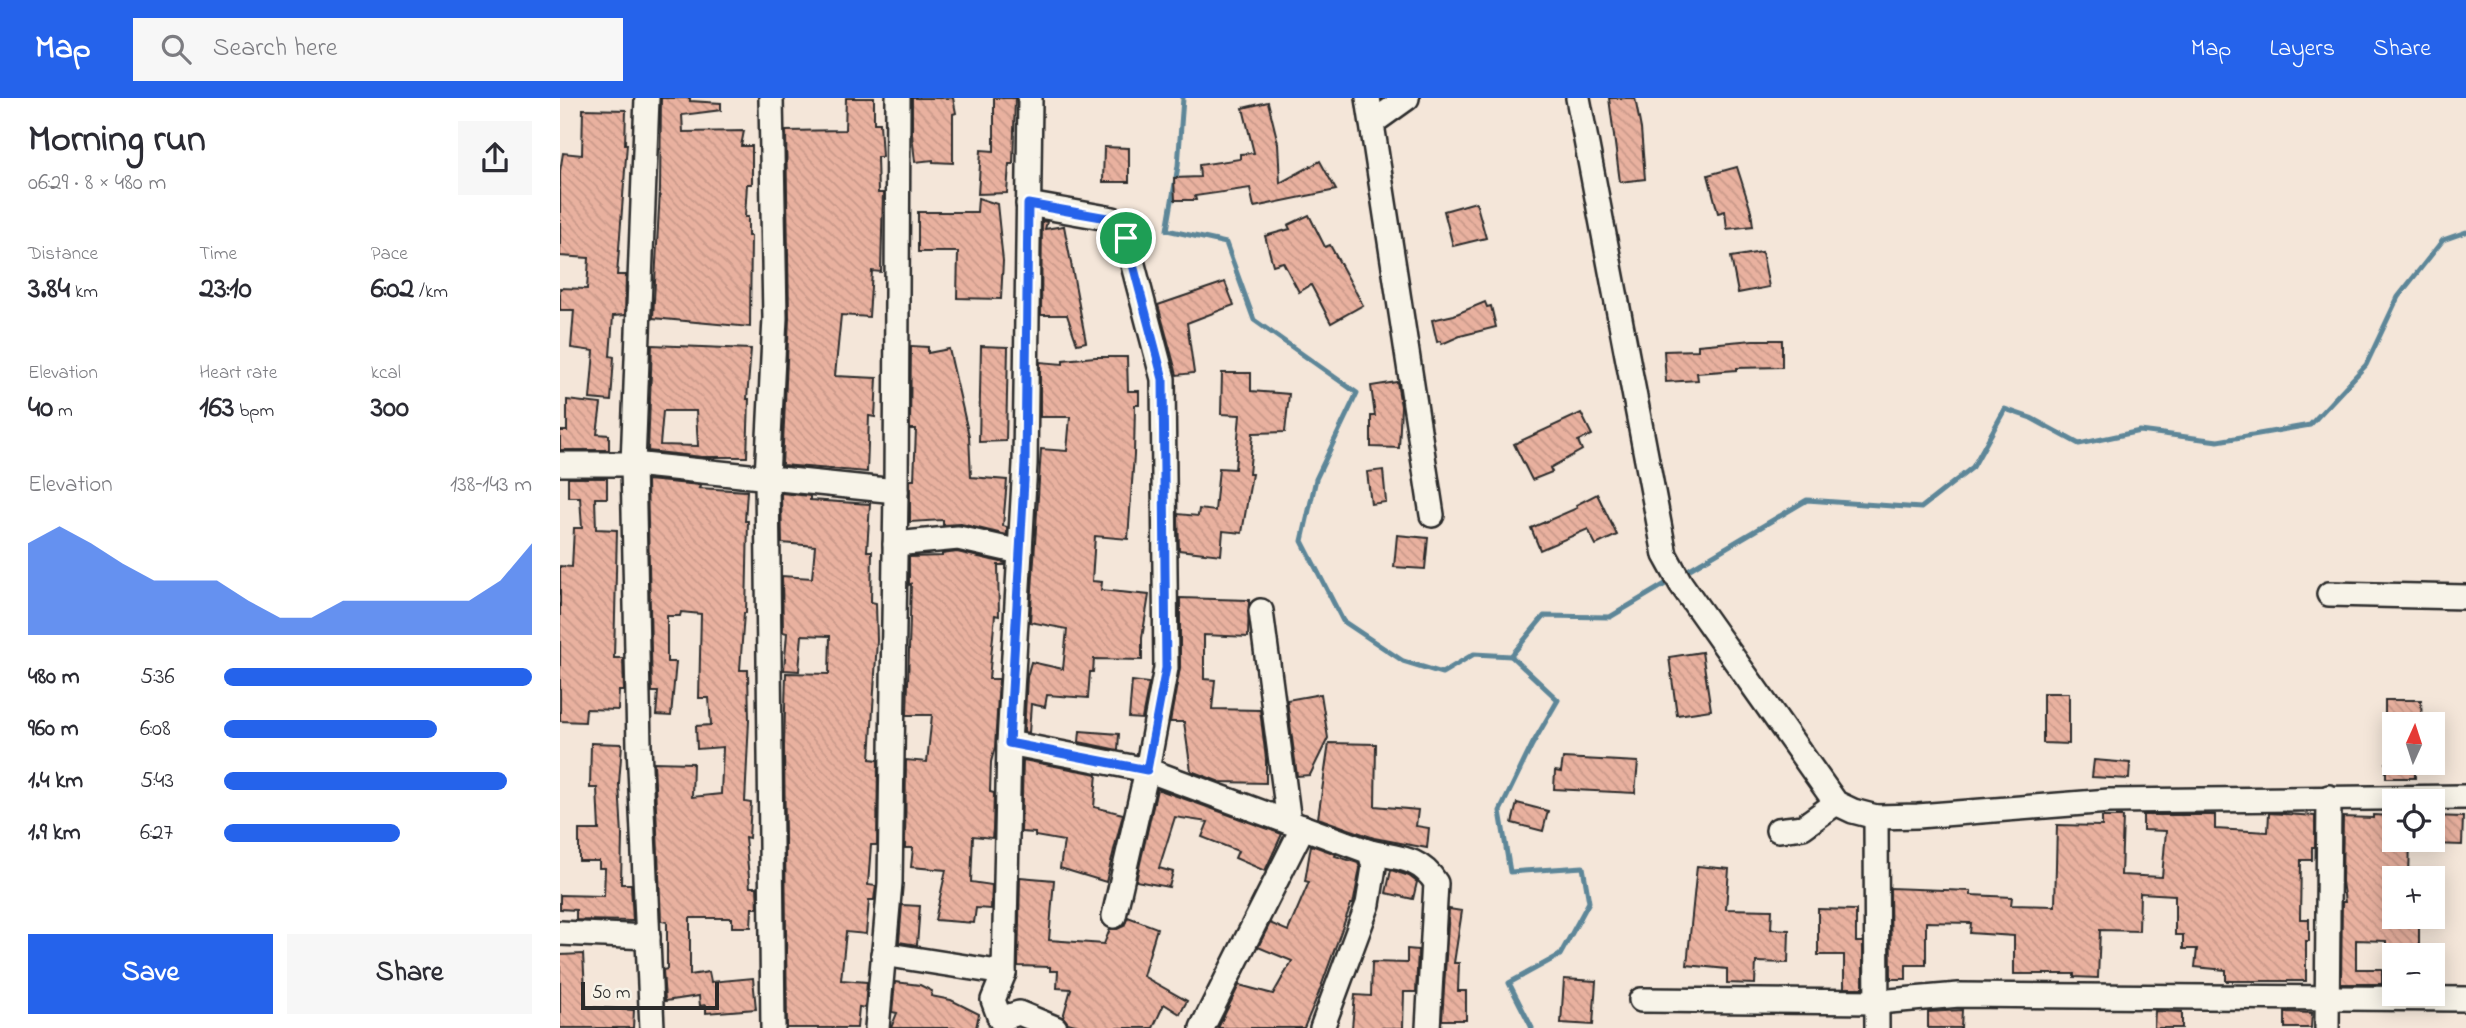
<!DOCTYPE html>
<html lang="en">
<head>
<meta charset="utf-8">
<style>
	:root { --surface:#fff; --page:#f7f7f7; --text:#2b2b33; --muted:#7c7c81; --accent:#2563eb }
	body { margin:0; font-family:"Indie Flower",sans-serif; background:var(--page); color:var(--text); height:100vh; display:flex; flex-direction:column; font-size:26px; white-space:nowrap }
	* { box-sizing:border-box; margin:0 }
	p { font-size:23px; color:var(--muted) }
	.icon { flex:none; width:38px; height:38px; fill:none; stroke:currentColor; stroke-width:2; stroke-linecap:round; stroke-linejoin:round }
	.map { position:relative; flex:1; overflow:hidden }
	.side { display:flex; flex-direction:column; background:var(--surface); width:560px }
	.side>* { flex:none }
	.needle { width:46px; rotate:3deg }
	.tools { position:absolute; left:1822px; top:614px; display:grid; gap:14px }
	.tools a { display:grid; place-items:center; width:63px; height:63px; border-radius:0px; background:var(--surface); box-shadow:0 4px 18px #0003; font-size:35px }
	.scale { position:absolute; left:21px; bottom:18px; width:138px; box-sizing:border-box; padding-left:7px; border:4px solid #2b2b2b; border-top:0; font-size:19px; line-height:24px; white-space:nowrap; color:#2b2b2b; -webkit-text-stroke:5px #f7f3e8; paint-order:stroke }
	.pin { position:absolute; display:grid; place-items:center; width:60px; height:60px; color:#fff; margin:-30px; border:4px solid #fff; border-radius:50%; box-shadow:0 2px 7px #0007 }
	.round { display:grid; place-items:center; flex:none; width:74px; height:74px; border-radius:0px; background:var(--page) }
	.headline { display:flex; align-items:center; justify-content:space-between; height:119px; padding:0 28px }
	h1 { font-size:38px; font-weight:700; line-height:52px }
	.figures { display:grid; grid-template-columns:repeat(3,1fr); gap:10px; height:119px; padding:7px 28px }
	.figures div { display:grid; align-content:center }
	.figures b { font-size:30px; font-weight:700 }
	.figures small { font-size:19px; font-weight:400 }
	.figures p { font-size:19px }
	.chart { height:196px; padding:14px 28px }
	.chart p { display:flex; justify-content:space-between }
	.chart svg { width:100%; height:126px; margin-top:7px; fill:var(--accent); opacity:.7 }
	.cta { display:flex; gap:14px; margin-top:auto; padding:14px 28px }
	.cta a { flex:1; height:80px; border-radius:0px; background:var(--accent); color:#fff; font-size:28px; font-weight:700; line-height:80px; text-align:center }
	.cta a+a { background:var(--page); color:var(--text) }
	ul { padding:0 28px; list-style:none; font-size:23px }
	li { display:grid; grid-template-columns:112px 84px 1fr; align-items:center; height:52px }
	li i { height:18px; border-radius:9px; background:var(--accent) }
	header { display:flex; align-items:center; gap:42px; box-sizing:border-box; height:98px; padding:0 35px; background:var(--accent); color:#fff }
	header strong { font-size:33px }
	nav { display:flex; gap:38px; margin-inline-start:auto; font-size:24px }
	.search { width:490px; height:63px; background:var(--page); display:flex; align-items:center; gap:18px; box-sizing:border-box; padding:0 24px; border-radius:0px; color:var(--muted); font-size:26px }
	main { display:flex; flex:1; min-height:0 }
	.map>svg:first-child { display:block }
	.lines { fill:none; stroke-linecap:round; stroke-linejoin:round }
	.stream { stroke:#5d8698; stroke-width:5 }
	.building { fill:url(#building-back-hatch); stroke:#2b2b2b; stroke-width:2; fill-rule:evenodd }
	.minor-casing { stroke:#2b2b2b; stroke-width:28 }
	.minor { stroke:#f7f3e8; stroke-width:23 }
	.route-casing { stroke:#fff; stroke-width:14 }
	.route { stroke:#2563eb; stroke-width:9 }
</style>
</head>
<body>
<header>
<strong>Map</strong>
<div class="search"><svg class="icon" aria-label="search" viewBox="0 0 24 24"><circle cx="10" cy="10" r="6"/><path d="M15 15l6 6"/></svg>Search here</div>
<nav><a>Map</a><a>Layers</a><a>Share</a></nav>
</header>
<main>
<section class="side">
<div class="headline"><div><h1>Morning run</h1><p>06:29 · 8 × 480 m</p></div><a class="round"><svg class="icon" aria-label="share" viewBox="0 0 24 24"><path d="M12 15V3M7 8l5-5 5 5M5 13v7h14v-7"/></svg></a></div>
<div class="figures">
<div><p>Distance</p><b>3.84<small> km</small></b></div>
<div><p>Time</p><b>23:10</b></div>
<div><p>Pace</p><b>6:02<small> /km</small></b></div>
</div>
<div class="figures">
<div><p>Elevation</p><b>40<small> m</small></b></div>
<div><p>Heart rate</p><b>163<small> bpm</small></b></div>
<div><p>kcal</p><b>300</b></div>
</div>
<div class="chart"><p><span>Elevation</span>138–143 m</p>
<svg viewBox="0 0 160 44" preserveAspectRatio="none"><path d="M0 44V12L10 6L20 12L30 19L40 25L50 25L60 25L70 32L80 38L90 38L100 32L110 32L120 32L130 32L140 32L150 25L160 12V44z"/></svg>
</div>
<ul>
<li><b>480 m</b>5:36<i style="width:100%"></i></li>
<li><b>960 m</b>6:08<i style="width:69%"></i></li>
<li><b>1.4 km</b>5:43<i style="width:92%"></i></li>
<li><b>1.9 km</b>6:27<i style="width:57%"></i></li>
</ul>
<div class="cta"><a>Save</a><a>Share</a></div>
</section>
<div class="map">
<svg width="1906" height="930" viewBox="0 0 1906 930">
	<defs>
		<pattern id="building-back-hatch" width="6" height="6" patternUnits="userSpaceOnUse" patternTransform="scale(1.75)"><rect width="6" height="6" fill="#e9b19f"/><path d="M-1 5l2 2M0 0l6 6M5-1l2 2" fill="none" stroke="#c89889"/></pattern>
	</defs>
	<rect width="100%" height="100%" fill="#f4e6d9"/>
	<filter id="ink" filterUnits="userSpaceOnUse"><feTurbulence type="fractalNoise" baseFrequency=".0143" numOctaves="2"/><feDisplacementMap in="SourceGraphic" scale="14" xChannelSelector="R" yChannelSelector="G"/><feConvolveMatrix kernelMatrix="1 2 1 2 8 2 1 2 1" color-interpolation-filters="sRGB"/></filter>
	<g filter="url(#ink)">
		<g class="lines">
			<g class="stream">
				<polyline points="623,0 618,68 607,132 666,145 694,222 797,295 756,381 742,443 783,523 843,563 882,575 914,556 951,558 998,602 972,647 940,713 950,774 1023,769 1029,804 1000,857 949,885 972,930"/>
				<polyline points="1123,475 1247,402 1361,410 1413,369 1445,311 1471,320 1519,346 1580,333 1658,343 1750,327 1806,267 1838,199 1883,142 1906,134"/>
				<polyline points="951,558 984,518 1050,519 1112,482"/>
			</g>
		</g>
		<g class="building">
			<polygon points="101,0 130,0 130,3 161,5 161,12 122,17 123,34 184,33 181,48 192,48 192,86 187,86 185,119 188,119 188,138 191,138 190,229 93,220 100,92"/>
			<polygon points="286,0 314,0 314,25 320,25 322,59 317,59 318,95 323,95 321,174 312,173 309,219 281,217 275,278 317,280 315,319 309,318 307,374 222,367 229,220 226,33 285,32"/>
			<polygon points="352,0 393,0 396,15 393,16 393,65 373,64 373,62 355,64 352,36"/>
			<polygon points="434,0 455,0 453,66 449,66 447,95 418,96 421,52 434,53"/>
			<polygon points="1049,0 1075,0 1081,31 1085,81 1060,84"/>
			<polygon points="708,4 718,45 720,85 760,63 776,92 694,109 690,90 635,98 636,102 615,102 614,80 640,79 639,67 680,61 680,56 694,55 683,10"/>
			<polygon points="23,11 66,12 65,46 67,46 57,177 66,177 65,217 53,218 50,258 54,259 51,303 30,301 34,253 11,250 14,212 0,212 0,190 27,191 29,160 0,158 0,73 3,55 22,57"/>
			<polygon points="544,49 569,50 569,84 543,84"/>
			<polygon points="1177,69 1191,113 1193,128 1167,131 1165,113 1158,115 1148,77"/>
			<polygon points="418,100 437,106 443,163 441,201 397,200 398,154 358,154 358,114 417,114"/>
			<polygon points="916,104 926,140 893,148 884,113"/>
			<polygon points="749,117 765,149 770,147 803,207 771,225 751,187 739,194 723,164 713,167 705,138 730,131 728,127"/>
			<polygon points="482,123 487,124 485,131 504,128 526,244 517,246 507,217 481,217"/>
			<polygon points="1202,154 1209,189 1178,195 1171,159"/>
			<polygon points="665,184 674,207 627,225 634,275 617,277 598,207"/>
			<polygon points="925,204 927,209 931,208 936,229 900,238 882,246 880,243 877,244 872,222 894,217"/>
			<polygon points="1193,242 1222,242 1222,269 1177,270 1177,272 1137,275 1138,282 1106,284 1104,253 1138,252 1138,247"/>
			<path d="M92,247L191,251L187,301H189L187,359H142L88,353ZM103,313H136L138,348L100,347Z"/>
			<polygon points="351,248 368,249 368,255 389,251 409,338 411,379 447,382 443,428 447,429 447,437 401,426 383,427 383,422 350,424 350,382 354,382 356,331 350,331"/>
			<polygon points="421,248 448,249 446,343 419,344"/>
			<polygon points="535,259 567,259 568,293 579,293 579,307 575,307 574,357 568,441 535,438 532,483 542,484 541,492 589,497 582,540 582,562 534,561 533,574 530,574 528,600 487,597 485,609 471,606 469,635 464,634 467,579 471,564 503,571 507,531 470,524 481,351 507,353 510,319 480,319 480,264 503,266 503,262"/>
			<polygon points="662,275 691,275 691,293 729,296 725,334 693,335 689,376 692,376 682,435 663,433 661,457 619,452 618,416 638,418 639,411 655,413 659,370 675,371 680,317 661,316"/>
			<polygon points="837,284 841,308 839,350 811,349 811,318 815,318 811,288"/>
			<polygon points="7,302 41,306 37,336 49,337 49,352 0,352 0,333 7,333"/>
			<polygon points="1021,315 1032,337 1018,343 1022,352 990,370 992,374 972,382 954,346"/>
			<polygon points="823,372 826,404 811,406 807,374"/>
			<polygon points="8,380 47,380 47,400 35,400 36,431 57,432 54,560 63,560 64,593 59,593 58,612 26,611 25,624 0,623 0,468 12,469 14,430 22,430 20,399 8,399"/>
			<polygon points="87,382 140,387 139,390 187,393 185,423 188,423 186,515 184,515 180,572 188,572 189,622 185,704 191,705 189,740 185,739 190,789 197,789 198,810 192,810 191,829 172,829 172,820 130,820 130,877 149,874 151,884 193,880 196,911 146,915 146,907 140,908 139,898 105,903 103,872 107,871 107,824 101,823 94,664 133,665 132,699 161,696 163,649 137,651 136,628 151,627 149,600 139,600 141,516 121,514 120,518 107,518 107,564 116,564 111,618 96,617 98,594 92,594"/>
			<polygon points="221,395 250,398 250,402 310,406 307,453 312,453 311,504 316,505 317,542 310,661 318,662 317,747 311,747 308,787 316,788 314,802 309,802 306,836 286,834 281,882 307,884 305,910 299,909 297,930 227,930 224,647 226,575 269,576 270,538 242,537 239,573 224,572 227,535 223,534 222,478 252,480 255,448 222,445"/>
			<polygon points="1037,396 1057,437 1036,447 1028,431 980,452 971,430 1017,410 1016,407"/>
			<polygon points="837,437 868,440 865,471 834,469"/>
			<polygon points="397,454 445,465 445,467 438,467 439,518 435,517 429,581 439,581 435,649 431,664 430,694 434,695 433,731 432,740 413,738 411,784 432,787 431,811 416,810 414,825 375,822 386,772 351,769 353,750 345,750 346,662 367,664 372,617 347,617 351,486 349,487 349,459 382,458 382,456"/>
			<polygon points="620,500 689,502 688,539 644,537 644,581 655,582 652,611 700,612 706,661 706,685 660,684 631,673 624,624 610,624 620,570"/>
			<polygon points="1142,554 1151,612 1117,617 1109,559"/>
			<polygon points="572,583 589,585 582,621 569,620"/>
			<polygon points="1483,595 1509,595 1509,646 1483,645"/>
			<polygon points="761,596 768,640 750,677 737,678 727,602"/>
			<polygon points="1825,602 1861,602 1862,626 1825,626"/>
			<polygon points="520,633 559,636 558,652 519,644"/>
			<polygon points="31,645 62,646 59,686 62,737 61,786 71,786 73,823 16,822 16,812 0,811 0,797 44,798 45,770 39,770 39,763 19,763 19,732 39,732 37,690 30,690"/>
			<polygon points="769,645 816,646 815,708 858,712 856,728 869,730 867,750 814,740 758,720"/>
			<polygon points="1003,660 1078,664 1075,695 994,691 995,673 1001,674"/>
			<polygon points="463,662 537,676 534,709 563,716 546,784 500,770 504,743 475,738 475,735 461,734"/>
			<polygon points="1534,662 1570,665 1569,681 1532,679"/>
			<rect x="1826" y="665" width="29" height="15"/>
			<polygon points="597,691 722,736 705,773 675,760 678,753 642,739 648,724 615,719 599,770 613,774 609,789 576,783"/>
			<polygon points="957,705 988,713 983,733 952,725"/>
			<polygon points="1709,715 1755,718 1755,749 1752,749 1752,762 1741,762 1740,821 1749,821 1749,843 1746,843 1746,883 1666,883 1666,872 1635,869 1637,851 1623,851 1623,837 1615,837 1615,797 1580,795 1579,833 1540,832 1538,880 1514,879 1514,876 1454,876 1454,838 1410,835 1411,825 1366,824 1366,867 1346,867 1346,881 1331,881 1330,790 1411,793 1411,797 1452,799 1451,807 1495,808 1497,727 1542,728 1542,719 1563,719 1561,777 1602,779 1606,733 1583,732 1583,717 1655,717 1655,731 1708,734"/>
			<polygon points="1813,717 1834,718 1834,742 1850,742 1849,780 1834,780 1834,819 1859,819 1859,858 1826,858 1826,843 1796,842 1796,871 1822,871 1822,886 1781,886 1782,804 1785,804 1782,784 1783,719 1813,720"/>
			<polygon points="1872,718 1903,719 1902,747 1872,746"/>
			<polygon points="751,747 776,756 775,758 798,765 800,770 794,802 793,806 791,806 758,897 744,930 658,930 679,887 713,896 732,863 698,849 710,825 728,833 749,784 745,783"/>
			<polygon points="1137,768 1169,771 1166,811 1212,812 1211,831 1229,832 1228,865 1196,864 1195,886 1167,885 1167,871 1127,867"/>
			<polygon points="831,772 849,778 857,784 853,801 826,795"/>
			<polygon points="460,779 494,782 489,842 544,846 550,831 557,831 564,828 568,819 597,830 583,878 627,903 620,916 604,906 593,930 526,930 508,925 503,919 511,891 497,890 498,873 490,873 490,869 458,868"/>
			<polygon points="342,807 360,808 357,847 339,844"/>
			<polygon points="889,811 902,813 894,865 899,865 898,893 906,893 906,922 882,922"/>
			<polygon points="1258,811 1296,812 1296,844 1303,844 1303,890 1284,890 1284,857 1258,857"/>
			<polygon points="847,851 858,852 856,894 844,894 843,930 792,930 795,897 811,898 812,864 847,865"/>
			<polygon points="23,856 26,909 74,912 73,930 0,930 0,857"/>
			<polygon points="1004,881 1036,883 1033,927 1001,925"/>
			<polygon points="335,884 360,887 372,893 371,898 391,902 419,916 416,930 331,930 337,915 332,914"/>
			<polygon points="1402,912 1401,930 1368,930 1368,914"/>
			<polygon points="1595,913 1622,914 1622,930 1594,930"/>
			<polygon points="1725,914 1752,915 1751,930 1725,930"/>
		</g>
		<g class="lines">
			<g class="minor-casing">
				<g id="minor">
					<polyline points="87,0 73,366 79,648 92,930"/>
					<polyline points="211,0 215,220 207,379 213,930"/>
					<polyline points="470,0 465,366 449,645 444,875 433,902 440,921 459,915 495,930"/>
					<polyline points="808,0 872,417"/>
					<polyline points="1018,0 1105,457 1121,486 1276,705 1293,713 1316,719 1358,718 1549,703 1906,699"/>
					<polyline points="812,25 847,0"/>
					<polyline points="468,106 553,121 566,140 603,281 606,570 587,672 554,818"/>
					<polyline points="0,366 73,366 336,393"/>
					<polyline points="335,446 398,440 460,454"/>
					<polyline points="1769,496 1906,499"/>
					<polyline points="701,513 729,724"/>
					<polyline points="449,645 587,672 810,754 814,769 808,806 762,930"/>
					<polyline points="1316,719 1317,930"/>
					<polyline points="1218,732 1243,729 1276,705"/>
					<path d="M810,754C837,760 860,759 876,785L868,930"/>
					<polyline points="0,835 88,839"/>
					<polyline points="323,856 444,875"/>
					<polyline points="1081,902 1318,904 1399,897 1906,901"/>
					<polyline points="317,930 330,785 336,393 338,0"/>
					<polyline points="642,930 743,729"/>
					<polyline points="1767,930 1769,699"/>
				</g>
			</g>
			<use href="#minor" class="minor"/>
		</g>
	</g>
	<g class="lines" filter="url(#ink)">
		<g class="route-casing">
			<polygon id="route" points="468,106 553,121 566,140 603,281 606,570 587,672 449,645 465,366"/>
		</g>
		<use href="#route" class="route"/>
	</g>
</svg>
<div class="tools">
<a><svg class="needle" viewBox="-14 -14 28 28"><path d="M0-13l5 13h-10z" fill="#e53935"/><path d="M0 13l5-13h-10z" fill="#7c7c81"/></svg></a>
<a><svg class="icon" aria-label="locate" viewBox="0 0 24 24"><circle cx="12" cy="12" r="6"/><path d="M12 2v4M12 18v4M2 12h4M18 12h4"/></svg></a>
<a>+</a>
<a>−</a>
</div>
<div class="scale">50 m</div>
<div class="pin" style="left:566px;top:140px;background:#1e9e55"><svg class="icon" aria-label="arrive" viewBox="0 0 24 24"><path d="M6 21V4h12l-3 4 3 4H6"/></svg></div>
</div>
</main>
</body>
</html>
